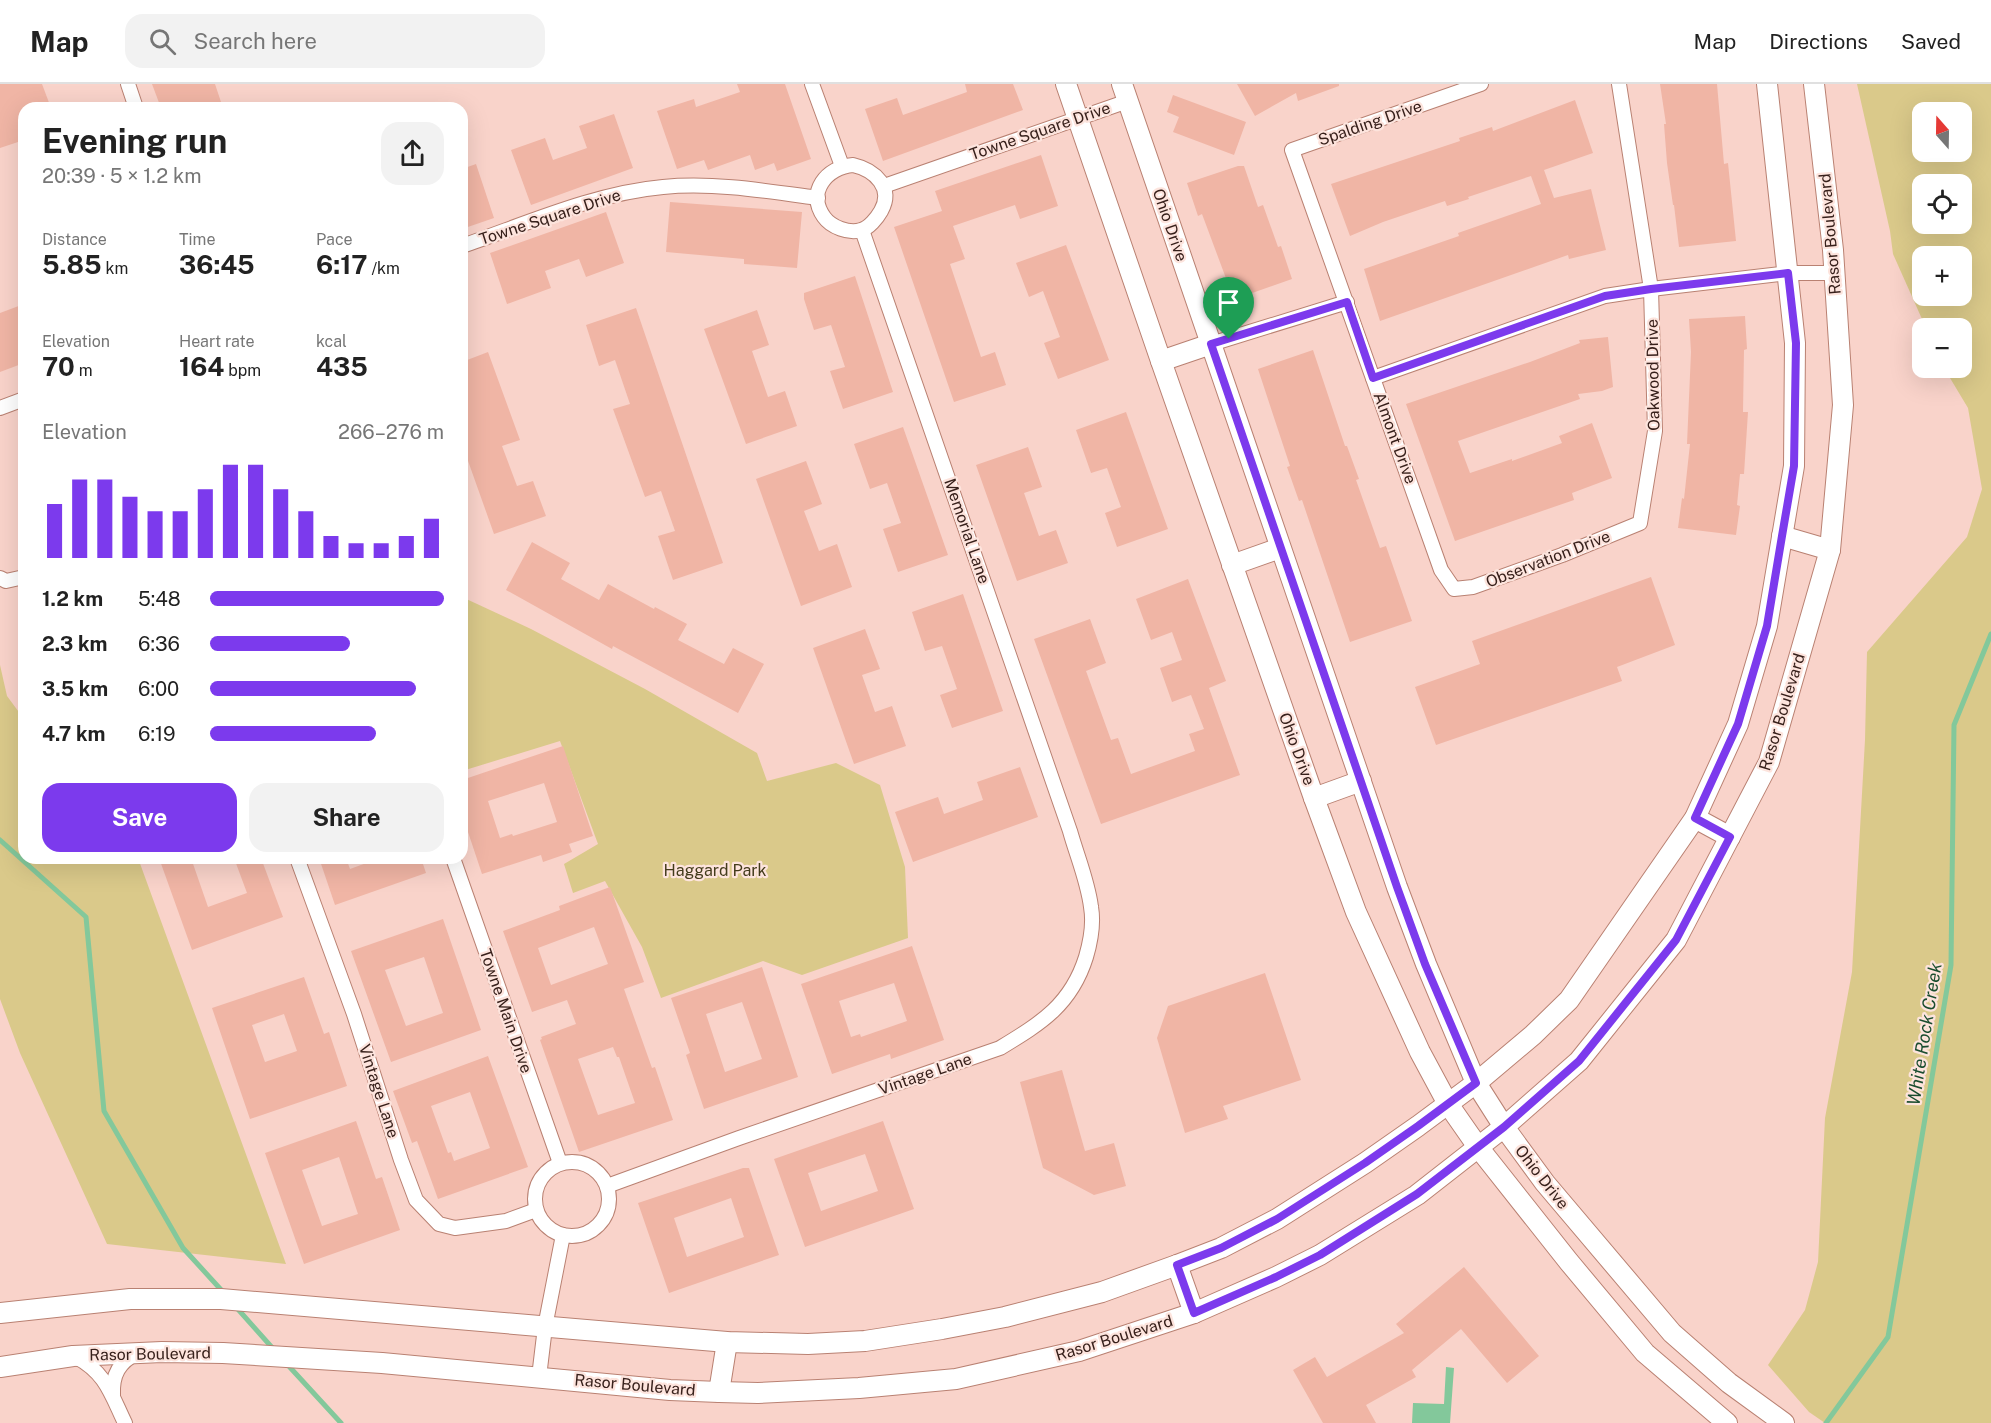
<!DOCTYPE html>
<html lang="en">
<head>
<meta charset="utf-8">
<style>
	:root { --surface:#fff; --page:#f2f2f2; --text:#222; --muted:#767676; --line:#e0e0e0; --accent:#7c3aed }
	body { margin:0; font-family:"Public Sans",sans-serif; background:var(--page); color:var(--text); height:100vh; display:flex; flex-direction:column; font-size:22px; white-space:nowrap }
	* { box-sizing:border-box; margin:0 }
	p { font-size:20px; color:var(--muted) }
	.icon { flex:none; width:33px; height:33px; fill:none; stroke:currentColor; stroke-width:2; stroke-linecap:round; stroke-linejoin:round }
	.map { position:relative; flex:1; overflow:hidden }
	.sheet { position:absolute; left:18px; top:18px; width:450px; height:762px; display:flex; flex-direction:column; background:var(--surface); border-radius:18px; box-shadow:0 6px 24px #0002 }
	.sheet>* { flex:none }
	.needle { width:39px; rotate:340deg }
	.controls { position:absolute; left:1912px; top:18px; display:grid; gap:12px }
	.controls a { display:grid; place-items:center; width:60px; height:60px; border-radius:12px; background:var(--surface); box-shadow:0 6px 24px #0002; font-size:30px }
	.pin { position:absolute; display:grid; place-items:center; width:51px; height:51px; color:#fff; margin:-62px -26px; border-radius:50% 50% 50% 0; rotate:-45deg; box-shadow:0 0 6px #0007 }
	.pin .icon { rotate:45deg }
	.round { display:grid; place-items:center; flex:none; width:63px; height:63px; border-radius:18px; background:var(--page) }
	.headline { display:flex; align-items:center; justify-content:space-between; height:102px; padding:0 24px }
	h1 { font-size:33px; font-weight:700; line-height:45px }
	.stats { display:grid; grid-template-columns:repeat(3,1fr); gap:9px; height:102px; padding:6px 24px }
	.stats div { display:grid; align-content:center }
	.stats b { font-size:26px; font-weight:700 }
	.stats small { font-size:16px; font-weight:400 }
	.stats p { font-size:16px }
	.chart { height:168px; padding:12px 24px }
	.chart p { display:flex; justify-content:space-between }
	.chart svg { width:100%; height:108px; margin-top:6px; stroke:var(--accent); stroke-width:6 }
	.cta { display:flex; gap:12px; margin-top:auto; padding:12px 24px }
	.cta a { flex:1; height:69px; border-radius:18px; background:var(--accent); color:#fff; font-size:24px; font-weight:700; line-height:69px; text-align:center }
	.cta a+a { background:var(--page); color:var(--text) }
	ul { padding:0 24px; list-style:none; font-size:20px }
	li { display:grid; grid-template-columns:96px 72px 1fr; align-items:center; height:45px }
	li i { height:15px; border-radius:8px; background:var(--accent) }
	header { display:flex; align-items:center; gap:36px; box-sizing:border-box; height:84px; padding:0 30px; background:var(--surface); border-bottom:2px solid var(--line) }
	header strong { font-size:28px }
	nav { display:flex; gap:33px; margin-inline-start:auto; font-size:21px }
	.search { width:420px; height:54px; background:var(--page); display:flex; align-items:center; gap:15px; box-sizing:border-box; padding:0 21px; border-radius:18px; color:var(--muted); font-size:22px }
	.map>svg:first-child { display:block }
	.green { fill:#dac98a; fill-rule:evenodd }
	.water { fill:#83c89b }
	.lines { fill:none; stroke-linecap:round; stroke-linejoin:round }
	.stream { stroke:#83c89b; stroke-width:5 }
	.building { fill:#f0b5a5; fill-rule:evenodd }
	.minor-casing { stroke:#b98172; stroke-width:16 }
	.secondary-casing { stroke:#b98172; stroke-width:22 }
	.minor { stroke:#fff; stroke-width:14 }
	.secondary { stroke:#fff; stroke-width:20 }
	.route-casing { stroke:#fff; stroke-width:12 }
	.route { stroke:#7c3aed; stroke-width:8 }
	.labels { text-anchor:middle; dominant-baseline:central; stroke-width:4.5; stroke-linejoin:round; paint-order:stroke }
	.street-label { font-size:16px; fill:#37201b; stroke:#fde4dd }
	.park-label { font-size:16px; fill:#433b1b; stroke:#fde4dd }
	.water-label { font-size:18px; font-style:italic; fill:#1a4d2f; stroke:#fde4dd }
</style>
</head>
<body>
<header>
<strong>Map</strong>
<div class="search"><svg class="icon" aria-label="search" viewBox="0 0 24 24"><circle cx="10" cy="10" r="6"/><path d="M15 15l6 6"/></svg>Search here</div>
<nav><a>Map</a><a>Directions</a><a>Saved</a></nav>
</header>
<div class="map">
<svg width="1991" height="1339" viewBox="0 0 1991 1339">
	<rect width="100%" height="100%" fill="#f9d3ca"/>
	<g class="green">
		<path d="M1857,0H1991V1339H1825L1809,1328L1768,1281L1805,1226L1818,1178L1825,1034L1852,888L1865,656L1867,568L1967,453L1982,405L1968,324L1944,284H1962V244H1926L1893,170L1890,147ZM1923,28H1962V68H1923ZM1923,100H1962V140H1923ZM1962,172V212H1923V172Z"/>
		<polygon points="462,513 531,545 645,605 757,669 767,697 836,679 880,701 905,783 908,854 802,891 763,877 661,914 642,863 605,797 573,809 564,780 598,760 560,657 462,687"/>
		<polygon points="0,581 7,612 24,635 24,774 138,774 286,1180 107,1160 20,969 0,915"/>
	</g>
	<polygon class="water" points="1446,1283 1454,1284 1450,1339 1412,1339 1413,1319 1444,1320"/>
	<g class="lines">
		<g class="stream">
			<polyline points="0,756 86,833 104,1027 183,1164 224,1209"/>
			<polyline points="236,1223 276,1268"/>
			<polyline points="286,1279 341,1339"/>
			<polyline points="1826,1339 1888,1253 1951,881 1954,641 1991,550"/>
		</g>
	</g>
	<g class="building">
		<polygon points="0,0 42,0 51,24 24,24 24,56 0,64"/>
		<polygon points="152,0 215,0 223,24 161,24"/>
		<polygon points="737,0 785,0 811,75 777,87 774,79 755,86 750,71 708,86 704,76 677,85 657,27 694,15 696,23 740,8"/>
		<polygon points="965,0 1013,0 1023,26 883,77 865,25 897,14 903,31 967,8"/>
		<polygon points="1237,0 1339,0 1339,2 1298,17 1296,9 1255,32"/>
		<polygon points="1660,0 1717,0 1724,80 1728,79 1736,157 1679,163 1674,121 1673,121 1667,79 1664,40 1666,40"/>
		<polygon points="1173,11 1246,38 1234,71 1173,48 1179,33 1167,28"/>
		<polygon points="1575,16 1593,69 1544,86 1554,114 1591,105 1606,166 1569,175 1568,171 1380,237 1364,185 1459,152 1458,149 1541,120 1531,92 1468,113 1469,115 1447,122 1445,117 1383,138 1350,152 1331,100 1460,57 1459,54 1492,43 1493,47"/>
		<polygon points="614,30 633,84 531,121 511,66 545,54 553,76 587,64 579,42"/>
		<polygon points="1041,71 1058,122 1020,135 1015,121 953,142 965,175 950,180 981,273 995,268 1006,301 954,318 894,143 942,127 935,107"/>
		<polygon points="476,80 494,134 462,145 462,85"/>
		<polygon points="1238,82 1244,82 1258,123 1263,121 1278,163 1281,162 1292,195 1238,214 1232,195 1227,197 1202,130 1198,132 1187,99"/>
		<polygon points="670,118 802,128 797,184 744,180 744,175 666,168"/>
		<polygon points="606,128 624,179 586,193 579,175 545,187 551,204 507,220 490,169"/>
		<polygon points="1066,161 1109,276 1058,295 1044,259 1060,253 1043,207 1029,213 1016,179"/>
		<polygon points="855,192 893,308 843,325 830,287 845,283 831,241 814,246 804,215 804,209"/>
		<polygon points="24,220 24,279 0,288 0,229"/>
		<polygon points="636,224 723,479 673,496 658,452 675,447 661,407 645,413 613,325 630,320 615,276 599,282 586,241"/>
		<polygon points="757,226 769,261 752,267 768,313 785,307 797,342 746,360 704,245"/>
		<polygon points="1745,232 1747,265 1744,266 1743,328 1748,328 1744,390 1740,390 1737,421 1740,422 1736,451 1678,444 1682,414 1684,415 1690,360 1687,360 1691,268 1689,235"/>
		<polygon points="1608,253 1613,303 1602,307 1578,310 1580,315 1458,357 1470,389 1512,375 1512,377 1562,359 1559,352 1592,339 1612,394 1572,409 1574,416 1455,457 1406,320 1530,278 1580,259 1579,256"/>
		<polygon points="1313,266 1345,362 1347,362 1359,395 1356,396 1380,464 1386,462 1412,537 1350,558 1302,416 1299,417 1287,383 1290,382 1258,285"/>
		<polygon points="488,268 520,356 502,362 517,402 533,397 546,432 494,450 462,360 462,278"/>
		<polygon points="1126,328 1168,445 1117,463 1105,429 1121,423 1107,384 1091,389 1076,346"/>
		<polygon points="903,343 948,471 898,488 883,445 901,439 887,399 870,405 854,360"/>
		<polygon points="1028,363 1042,403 1024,409 1039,452 1056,446 1068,479 1017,497 976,381"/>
		<polygon points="806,377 822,420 804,427 819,467 837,460 852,503 801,522 756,395"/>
		<polygon points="532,458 570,479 561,495 599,516 608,500 654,525 655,523 687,540 678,556 724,580 733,564 764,580 738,629 613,562 612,565 506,506"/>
		<polygon points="1651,493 1675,561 1617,583 1622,597 1436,661 1415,603 1480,580 1472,557"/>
		<polygon points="1188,495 1226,597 1209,604 1240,691 1101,740 1034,555 1090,535 1106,579 1086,587 1111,656 1118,654 1131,690 1195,667 1189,650 1204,645 1191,611 1172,618 1160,584 1182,576 1172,548 1151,556 1136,515"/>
		<polygon points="963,510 1003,627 952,644 940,611 957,605 942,562 925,567 912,528"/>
		<polygon points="865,545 880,585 862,591 875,628 892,622 906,662 854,680 813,564"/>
		<path d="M563,662L593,752L569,760L572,768L543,778L541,771L482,790L462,730V696ZM544,699L557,738L513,752L512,750L500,754L488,717Z"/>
		<polygon points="1020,683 1038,733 913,778 895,728 938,713 944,730 983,716 977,698"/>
		<polygon points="159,774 191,774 208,823 247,809 234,774 261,774 283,833 192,866"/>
		<polygon points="319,774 346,774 350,785 380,774 421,774 426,789 335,821"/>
		<path d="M610,803L644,898L624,905L652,984L655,983L673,1036L579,1068L540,956L542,955L541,953L576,940L567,916L532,928L503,847L560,826L559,822ZM594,843L608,880L551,901L538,864ZM613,963L617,973H619L635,1019L598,1031L578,975Z"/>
		<path d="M443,835L481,946L391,978L351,867ZM424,873L443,929L406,942L385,886Z"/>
		<path d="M912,862L944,956L891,975L890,970L832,990L801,900ZM894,899L907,937L861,953L860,950L851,953L839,917Z"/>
		<path d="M762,883L798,993L704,1025L686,971L690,969L671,914ZM742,918L762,975L725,988L706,930Z"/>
		<polygon points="1265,889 1301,996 1223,1022 1228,1035 1185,1049 1157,954 1168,922"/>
		<path d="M304,893L324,950L329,948L347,1002L250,1035L212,924ZM284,930L297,967L265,978L252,941Z"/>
		<path d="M488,972L528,1083L438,1115L417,1057L412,1059L393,1007ZM470,1008L490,1064L454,1077L451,1068L448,1069L431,1022Z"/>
		<polygon points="1062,986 1085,1067 1114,1059 1126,1102 1094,1111 1043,1084 1020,998"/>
		<path d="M356,1037L376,1095L382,1093L400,1146L304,1180L265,1069ZM339,1073L358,1130L322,1142L302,1086Z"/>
		<path d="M883,1037L914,1125L805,1163L774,1075ZM865,1070L878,1107L821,1127L808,1089Z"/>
		<path d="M743,1084H749L779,1171L669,1209L638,1119ZM731,1114L744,1153L687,1173L674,1134Z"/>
		<polygon points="1464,1183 1539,1272 1507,1299 1461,1245 1412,1286 1416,1293 1366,1321 1376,1339 1323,1339 1293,1286 1315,1273 1327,1293 1404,1249 1396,1240"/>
	</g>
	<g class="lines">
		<g class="minor-casing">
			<g id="minor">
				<polyline points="128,0 136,24"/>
				<polyline points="812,0 842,82"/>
				<polyline points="1481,0 1292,66 1441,486 1454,505 1473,503 1562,471 1640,439 1655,347 1651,205 1619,0"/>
				<path d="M853,81C875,86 894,104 881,127C877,134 869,144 861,146C849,150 831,143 824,133C806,108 827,83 853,81Z"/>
				<polyline points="884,102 1128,17"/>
				<path d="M462,162C526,140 595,109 663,103C713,98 767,107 818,114"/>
				<polyline points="1211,260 1347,218"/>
				<polyline points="1373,294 1605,212 1651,205 1788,189 1835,189"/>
				<polyline points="0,324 24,315"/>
				<polyline points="0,494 6,497 24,493"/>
				<polyline points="297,774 354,930 401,1076 416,1116 439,1140 455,1144 506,1137 536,1126"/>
				<polyline points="453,774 560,1079"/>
				<circle cx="572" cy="1115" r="37"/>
				<path d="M607,1102L739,1054L1000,964C1041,939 1071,921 1086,873C1091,856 1094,840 1091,823C1088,798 1077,772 1070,747L862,146"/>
				<path d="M76,1273C106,1289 111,1310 125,1339"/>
				<polyline points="539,1293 545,1243 563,1151"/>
				<path d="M113,1311C112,1291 119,1278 137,1269"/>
			</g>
		</g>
		<g class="secondary-casing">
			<g id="secondary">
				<polyline points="1066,0 1161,277 1314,714 1356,828 1420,968 1448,1020 1478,1063 1569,1178 1645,1269 1727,1339"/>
				<polyline points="1122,0 1397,803 1426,880 1476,999 1504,1043 1545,1099 1672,1249 1729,1299 1784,1339"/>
				<polyline points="1161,277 1211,260"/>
				<polyline points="1782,452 1830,466"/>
				<polyline points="1232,481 1280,464"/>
				<polyline points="1314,714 1361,697"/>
				<polyline points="1695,734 1730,753"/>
				<polyline points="1177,1181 1194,1229"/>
				<polyline points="0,1229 130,1215 221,1215 727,1258 808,1260 865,1257 942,1245 1005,1233 1102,1208 1177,1181 1221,1164 1277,1135 1365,1079 1418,1042 1476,999 1533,951 1569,916 1695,734 1738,640 1767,542 1794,382 1795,259 1767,0"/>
				<polyline points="0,1283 73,1272 162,1268 223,1269 382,1279 670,1306 719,1308 758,1309 859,1304 956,1295 1079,1267 1194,1229 1276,1193 1320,1171 1417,1111 1504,1043 1579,977 1676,856 1769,678 1830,466 1843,321 1833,166 1814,0"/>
				<polyline points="719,1308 727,1258"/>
			</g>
		</g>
		<use href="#minor" class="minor"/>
		<use href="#secondary" class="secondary"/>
	</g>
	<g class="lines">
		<g class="route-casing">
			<polygon id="route" points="1788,189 1796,259 1794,382 1782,452 1767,542 1738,640 1695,734 1730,753 1676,856 1579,977 1504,1043 1417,1110 1320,1171 1276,1193 1194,1229 1177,1181 1221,1164 1277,1135 1365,1079 1418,1042 1476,999 1425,880 1397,803 1211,260 1347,218 1373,294 1605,212 1651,205"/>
		</g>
		<use href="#route" class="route"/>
	</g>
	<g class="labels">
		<g class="street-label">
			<text transform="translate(1370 39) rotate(-19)">Spalding Drive</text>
			<text transform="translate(1040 47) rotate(-19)">Towne Square Drive</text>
			<text transform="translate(550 133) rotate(-18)">Towne Square Drive</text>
			<text transform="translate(1170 141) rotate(71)">Ohio Drive</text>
			<text transform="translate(1830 150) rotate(-95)">Rasor Boulevard</text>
			<text transform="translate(1653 291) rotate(-91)">Oakwood Drive</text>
			<text transform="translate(1395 354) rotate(70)">Almont Drive</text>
			<text transform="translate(967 447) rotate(71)">Memorial Lane</text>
			<text transform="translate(1548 475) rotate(-21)">Observation Drive</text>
			<text transform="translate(1782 628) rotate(-73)">Rasor Boulevard</text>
			<text transform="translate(1297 665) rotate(70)">Ohio Drive</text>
			<text transform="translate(506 927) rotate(71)">Towne Main Drive</text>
			<text transform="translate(925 990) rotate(-19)">Vintage Lane</text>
			<text transform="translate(379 1007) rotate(72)">Vintage Lane</text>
			<text transform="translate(1542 1093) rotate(52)">Ohio Drive</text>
			<text transform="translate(1114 1254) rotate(-17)">Rasor Boulevard</text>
			<text transform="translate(150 1270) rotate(-1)">Rasor Boulevard</text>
			<text transform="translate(635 1301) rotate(5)">Rasor Boulevard</text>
		</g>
		<g class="park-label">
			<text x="715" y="786">Haggard Park</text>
		</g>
		<g class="water-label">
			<text transform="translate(1924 950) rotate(-81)">White Rock Creek</text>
		</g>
	</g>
</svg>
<div class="controls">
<a><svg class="needle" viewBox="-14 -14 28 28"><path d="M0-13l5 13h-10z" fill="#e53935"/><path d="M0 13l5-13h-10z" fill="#767676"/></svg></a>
<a><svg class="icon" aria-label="locate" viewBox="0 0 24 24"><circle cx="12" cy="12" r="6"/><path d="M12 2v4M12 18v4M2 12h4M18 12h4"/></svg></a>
<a>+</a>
<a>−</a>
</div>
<div class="pin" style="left:1229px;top:255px;background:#1e9e55"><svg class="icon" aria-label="arrive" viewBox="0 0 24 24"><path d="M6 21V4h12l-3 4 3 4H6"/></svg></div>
<section class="sheet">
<div class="headline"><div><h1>Evening run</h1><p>20:39 · 5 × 1.2 km</p></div><a class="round"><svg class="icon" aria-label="share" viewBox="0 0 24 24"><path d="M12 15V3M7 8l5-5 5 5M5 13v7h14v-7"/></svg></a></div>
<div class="stats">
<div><p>Distance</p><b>5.85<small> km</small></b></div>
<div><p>Time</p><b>36:45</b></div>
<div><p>Pace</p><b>6:17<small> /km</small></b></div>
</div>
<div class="stats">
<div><p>Elevation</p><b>70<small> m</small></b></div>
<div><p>Heart rate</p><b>164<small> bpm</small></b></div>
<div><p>kcal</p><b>435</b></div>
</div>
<div class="chart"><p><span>Elevation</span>266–276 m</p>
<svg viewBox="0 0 160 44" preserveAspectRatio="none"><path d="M5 44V22M15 44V12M25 44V12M35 44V19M45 44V25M55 44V25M65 44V16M75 44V6M85 44V6M95 44V16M105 44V25M115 44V35M125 44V38M135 44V38M145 44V35M155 44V28"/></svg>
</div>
<ul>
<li><b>1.2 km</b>5:48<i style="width:100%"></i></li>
<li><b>2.3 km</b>6:36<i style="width:60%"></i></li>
<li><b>3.5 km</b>6:00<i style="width:88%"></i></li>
<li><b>4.7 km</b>6:19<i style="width:71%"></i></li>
</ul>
<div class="cta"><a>Save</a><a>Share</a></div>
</section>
</div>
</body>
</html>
